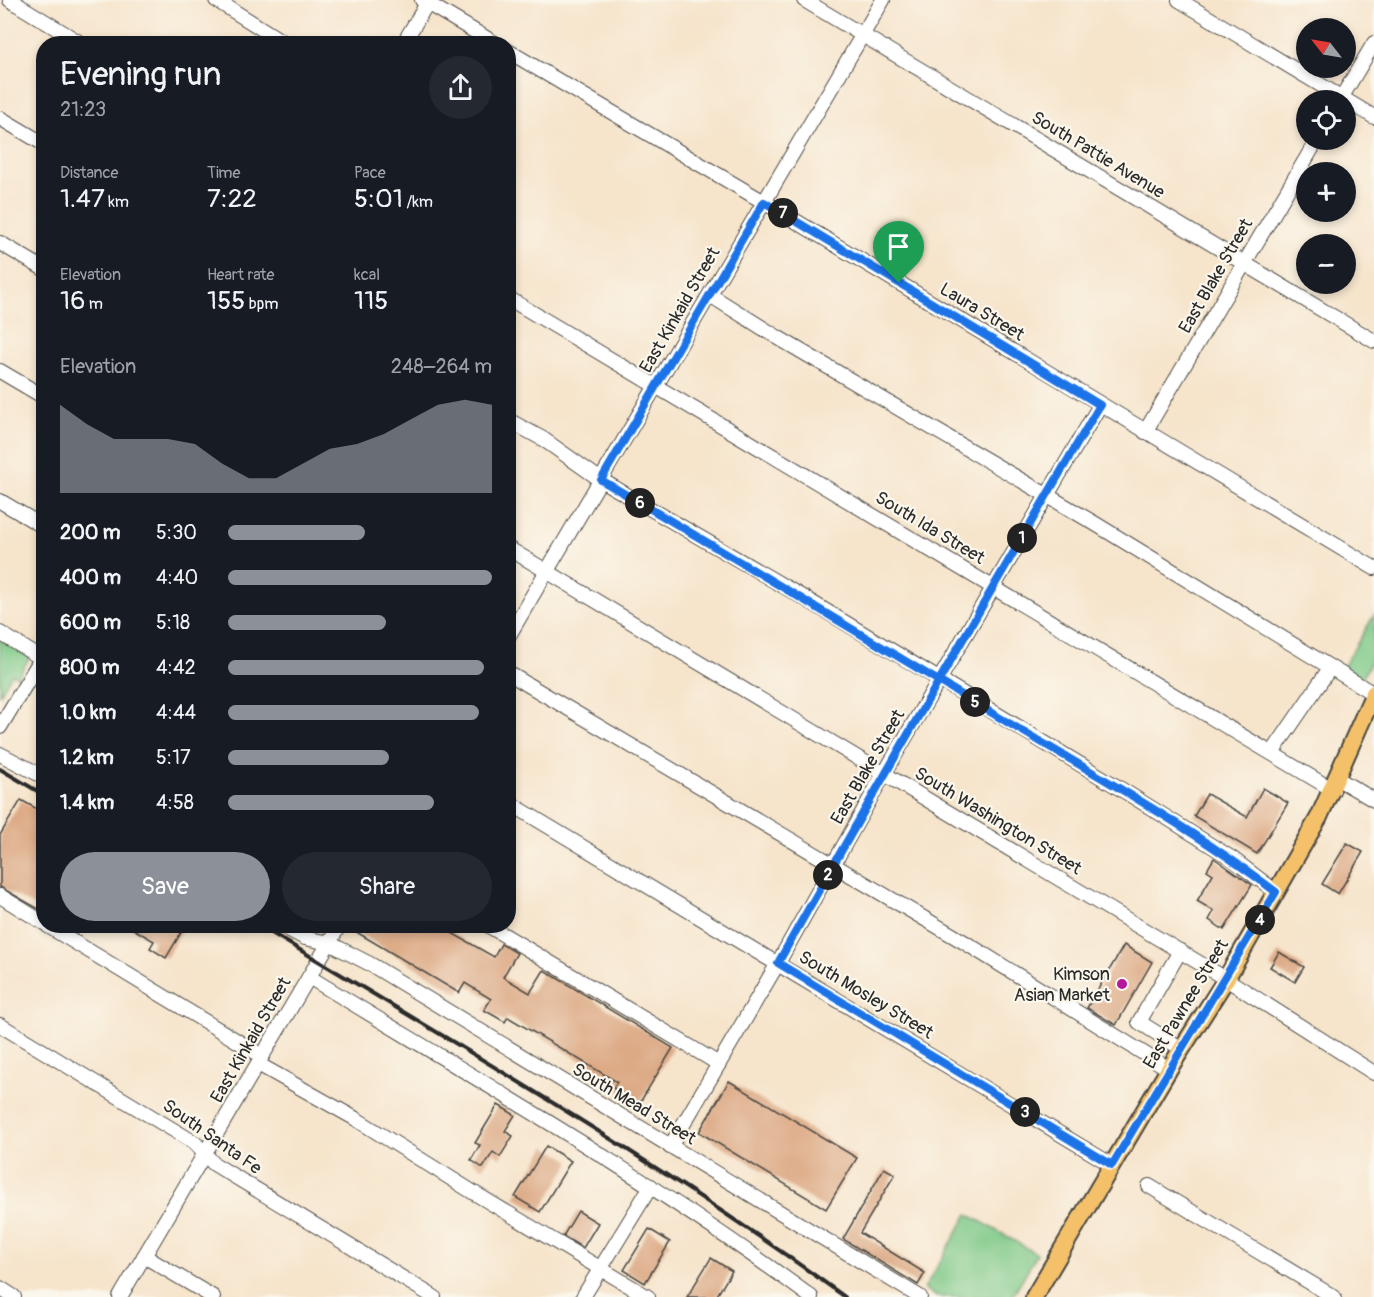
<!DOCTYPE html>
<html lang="en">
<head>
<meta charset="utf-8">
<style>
	:root { --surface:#171b24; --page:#242831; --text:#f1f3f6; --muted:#9ea1a6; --accent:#8c9099 }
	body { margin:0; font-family:Pangolin,sans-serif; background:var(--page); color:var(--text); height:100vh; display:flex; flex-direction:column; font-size:22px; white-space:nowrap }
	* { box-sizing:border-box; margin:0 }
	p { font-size:20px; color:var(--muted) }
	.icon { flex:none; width:33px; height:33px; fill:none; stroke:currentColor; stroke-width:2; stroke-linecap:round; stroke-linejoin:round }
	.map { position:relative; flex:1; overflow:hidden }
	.details { position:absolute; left:36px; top:36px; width:480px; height:897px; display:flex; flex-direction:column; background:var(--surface); border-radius:24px; box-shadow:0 3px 9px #0003 }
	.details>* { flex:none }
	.needle { width:39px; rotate:301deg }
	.tools { position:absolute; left:1296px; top:18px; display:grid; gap:12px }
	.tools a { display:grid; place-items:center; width:60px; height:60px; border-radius:50%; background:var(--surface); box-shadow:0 3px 9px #0003; font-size:30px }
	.pin { position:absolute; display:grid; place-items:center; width:51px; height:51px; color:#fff; margin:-62px -26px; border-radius:50% 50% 50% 0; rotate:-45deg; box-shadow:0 0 6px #0007 }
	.pin .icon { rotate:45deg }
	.km { position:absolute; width:30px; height:30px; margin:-15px; border-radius:50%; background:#222; color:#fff; font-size:16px; line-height:30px; text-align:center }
	.round { display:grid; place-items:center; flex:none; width:63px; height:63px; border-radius:32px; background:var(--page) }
	.headline { display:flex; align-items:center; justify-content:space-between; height:102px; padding:0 24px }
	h1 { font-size:33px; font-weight:600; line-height:45px }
	.figures { display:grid; grid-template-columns:repeat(3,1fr); gap:9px; height:102px; padding:6px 24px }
	.figures div { display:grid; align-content:center }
	.figures b { font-size:26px; font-weight:600 }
	.figures small { font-size:16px; font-weight:400 }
	.figures p { font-size:16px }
	.chart { height:168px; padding:12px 24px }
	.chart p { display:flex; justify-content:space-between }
	.chart svg { width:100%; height:108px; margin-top:6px; fill:var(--accent); opacity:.7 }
	.cta { display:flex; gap:12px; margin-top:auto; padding:12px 24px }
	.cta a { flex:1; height:69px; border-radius:36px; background:var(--accent); color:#fff; font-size:24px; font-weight:600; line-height:69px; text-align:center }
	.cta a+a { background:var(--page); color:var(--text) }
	ul { padding:0 24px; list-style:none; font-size:20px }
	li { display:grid; grid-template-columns:96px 72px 1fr; align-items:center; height:45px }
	li i { height:15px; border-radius:8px; background:var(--accent) }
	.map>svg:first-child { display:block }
	.grass { fill:#7bc785; stroke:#537958; stroke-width:1.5 }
	.building { fill:#ddaa86 }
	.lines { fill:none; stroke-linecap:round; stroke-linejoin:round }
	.minor-casing { stroke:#494743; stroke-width:16 }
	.major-casing { stroke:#494743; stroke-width:20 }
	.minor { stroke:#fff; stroke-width:14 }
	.major { stroke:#f4c16a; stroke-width:16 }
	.rail { stroke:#2b2b2b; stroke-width:4 }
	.route-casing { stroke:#fff; stroke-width:12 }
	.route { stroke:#1a73e8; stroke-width:8 }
	.poi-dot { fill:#b5179e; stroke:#fbf7ec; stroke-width:2 }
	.labels { text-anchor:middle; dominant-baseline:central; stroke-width:4.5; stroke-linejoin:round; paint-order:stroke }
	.street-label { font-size:18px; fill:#2b2b2b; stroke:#fbf7ec }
	.poi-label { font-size:18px; fill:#2b2b2b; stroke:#fbf7ec; text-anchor:end }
</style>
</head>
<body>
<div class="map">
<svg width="1374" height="1297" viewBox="0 0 1374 1297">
	<rect width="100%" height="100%" fill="#fbf7ec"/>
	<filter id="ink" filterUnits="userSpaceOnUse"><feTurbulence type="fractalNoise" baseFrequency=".0167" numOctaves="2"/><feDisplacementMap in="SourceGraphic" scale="12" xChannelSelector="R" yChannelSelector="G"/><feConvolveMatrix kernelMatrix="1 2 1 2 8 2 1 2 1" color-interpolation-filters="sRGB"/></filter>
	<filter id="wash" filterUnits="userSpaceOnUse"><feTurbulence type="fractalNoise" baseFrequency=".008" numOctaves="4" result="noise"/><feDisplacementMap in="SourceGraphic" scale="24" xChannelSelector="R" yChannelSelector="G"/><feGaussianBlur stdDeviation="1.35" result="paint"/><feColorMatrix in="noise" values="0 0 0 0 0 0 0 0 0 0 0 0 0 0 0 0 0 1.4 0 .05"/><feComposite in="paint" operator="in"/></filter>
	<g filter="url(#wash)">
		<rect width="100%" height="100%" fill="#f6e4cb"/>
		<g class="grass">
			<polygon points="1374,615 1374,657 1361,680 1342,669"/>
			<polygon points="0,639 30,657 18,677 12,674 0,694"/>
			<polygon points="968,1214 1037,1254 1012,1297 937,1297 924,1289"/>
		</g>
		<g id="blocks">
			<g class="building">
				<polygon points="1263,788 1288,803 1257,854 1194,816 1207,794 1247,817"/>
				<polygon points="21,800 44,813 44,912 0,887 0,835"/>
				<polygon points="1347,843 1363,852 1338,894 1322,884"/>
				<polygon points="1214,858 1252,885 1224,930 1209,920 1214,911 1197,901 1213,874 1207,870"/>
				<polygon points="128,926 185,926 166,958 150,948 154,941"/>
				<polygon points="348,926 457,926 452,933 494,957 501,944 517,953 503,977 530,993 544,970 673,1048 639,1104 613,1088 617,1082 508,1017 505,1022 484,1010 491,999 465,983 459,993 348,927"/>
				<polygon points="1124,945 1152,962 1116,1025 1087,1008"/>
				<polygon points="1279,952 1304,967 1295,982 1270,967"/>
				<polygon points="729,1081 857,1158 826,1209 699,1132"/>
				<polygon points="498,1105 515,1115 505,1131 513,1136 500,1157 493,1152 483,1168 471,1160 480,1145 475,1143"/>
				<polygon points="546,1146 571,1161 540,1212 515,1197"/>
				<polygon points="884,1168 895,1174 860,1233 925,1273 918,1285 843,1239"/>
				<polygon points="578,1211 598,1223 583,1248 563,1236"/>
				<polygon points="649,1229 670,1242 645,1283 624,1270"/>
				<polygon points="711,1258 732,1271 716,1297 687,1297"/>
			</g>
		</g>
	</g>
	<g filter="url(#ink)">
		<use href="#blocks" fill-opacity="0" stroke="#494743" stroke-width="1.5"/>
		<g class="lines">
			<g class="minor-casing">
				<g id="minor">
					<polyline points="10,0 82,44"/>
					<polyline points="216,0 286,44"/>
					<polyline points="422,0 496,44"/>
					<polyline points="804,0 1374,341"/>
					<polyline points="1179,0 1374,117"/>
					<polyline points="403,44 429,0"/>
					<polyline points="508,51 764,202 1374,568"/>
					<polyline points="1340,100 1374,43"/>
					<polyline points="0,118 44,144"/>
					<polyline points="0,243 44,269"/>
					<polyline points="710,295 777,337 1094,523 1374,694"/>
					<polyline points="508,298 1333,790"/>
					<polyline points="0,371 44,397"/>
					<polyline points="508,420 543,439 601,480 811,602 1116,786 1233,859 1276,892"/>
					<polyline points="1145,432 1317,140"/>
					<polyline points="0,501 44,527"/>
					<polyline points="508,548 1226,979 1374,1073"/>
					<polyline points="0,633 44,660"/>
					<polyline points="508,637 883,0"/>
					<polyline points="508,673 964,942 1169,1069"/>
					<polyline points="0,727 44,654"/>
					<polyline points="1272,753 1330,668"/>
					<polyline points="0,754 44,777"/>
					<polyline points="1338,779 1374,800"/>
					<polyline points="508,802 1112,1165"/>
					<polyline points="0,896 44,923"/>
					<polyline points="48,926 262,1056"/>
					<polyline points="282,926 305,938 329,943 370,964 920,1297"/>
					<polyline points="489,926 719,1064"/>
					<polyline points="1180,951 1139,1022 1182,1049"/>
					<path d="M309,977C478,1080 651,1179 811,1297"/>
					<polyline points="0,1025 195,1143 214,1164 434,1297"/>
					<polyline points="258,1064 356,1119 471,1191 648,1297"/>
					<polyline points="670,1147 778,963 884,774 1100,405"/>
					<polyline points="1149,1186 1334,1297"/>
					<polyline points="144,1256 213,1297"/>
					<polyline points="0,1288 14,1297"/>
					<polyline points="120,1297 339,926"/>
					<polyline points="583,1297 651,1186"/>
				</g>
			</g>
			<g class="major-casing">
				<polyline id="major" points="1034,1297 1169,1069 1226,979 1319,817 1374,693"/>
			</g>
			<use href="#minor" class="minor"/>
			<use href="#major" class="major"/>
			<g class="rail">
				<polyline points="0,769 44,795"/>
				<path d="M260,926C458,1045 658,1161 845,1297"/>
			</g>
		</g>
	</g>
	<g class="lines" filter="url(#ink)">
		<g class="route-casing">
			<path id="route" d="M899,283L1100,405C991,590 883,776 778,963L1112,1165L1276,892C1192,828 1098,776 1007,722C872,641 737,559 601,480L764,202L899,283"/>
		</g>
		<use href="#route" class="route"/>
	</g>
	<circle class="poi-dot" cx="1122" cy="984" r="6"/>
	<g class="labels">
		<g class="street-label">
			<text transform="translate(1098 155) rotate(31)">South Pattie Avenue</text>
			<text transform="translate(1216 276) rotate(-60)">East Blake Street</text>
			<text transform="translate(680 310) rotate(-60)">East Kinkaid Street</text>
			<text transform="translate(982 312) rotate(31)">Laura Street</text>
			<text transform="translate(930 528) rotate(31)">South Ida Street</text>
			<text transform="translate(868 767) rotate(-60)">East Blake Street</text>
			<text transform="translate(998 821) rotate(31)">South Washington Street</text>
			<text transform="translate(866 995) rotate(31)">South Mosley Street</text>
			<text transform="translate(1186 1004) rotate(-59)">East Pawnee Street</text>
			<text transform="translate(251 1040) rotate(-60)">East Kinkaid Street</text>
			<text transform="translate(634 1104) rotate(31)">South Mead Street</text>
			<text transform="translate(212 1137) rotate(35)">South Santa Fe</text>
		</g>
		<g class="poi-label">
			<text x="1110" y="974">Kimson<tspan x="1110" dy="21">Asian Market</tspan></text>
		</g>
	</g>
</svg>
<div class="tools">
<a><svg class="needle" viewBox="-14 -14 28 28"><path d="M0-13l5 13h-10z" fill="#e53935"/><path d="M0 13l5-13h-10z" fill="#9ea1a6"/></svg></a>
<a><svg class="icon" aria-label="locate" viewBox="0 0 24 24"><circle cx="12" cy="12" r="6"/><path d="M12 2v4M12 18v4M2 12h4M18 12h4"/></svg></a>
<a>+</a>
<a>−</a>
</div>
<div class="pin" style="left:899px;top:283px;background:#1e9e55"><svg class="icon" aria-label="arrive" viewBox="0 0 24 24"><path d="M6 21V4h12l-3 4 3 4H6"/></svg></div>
<b class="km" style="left:1022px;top:538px">1</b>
<b class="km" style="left:828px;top:875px">2</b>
<b class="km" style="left:1025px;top:1112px">3</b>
<b class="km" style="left:1260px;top:920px">4</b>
<b class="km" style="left:975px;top:702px">5</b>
<b class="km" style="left:640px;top:503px">6</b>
<b class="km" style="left:783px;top:213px">7</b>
<section class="details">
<div class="headline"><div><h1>Evening run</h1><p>21:23</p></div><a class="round"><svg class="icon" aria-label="share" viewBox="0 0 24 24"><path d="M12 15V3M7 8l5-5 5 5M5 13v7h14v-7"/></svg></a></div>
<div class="figures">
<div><p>Distance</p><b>1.47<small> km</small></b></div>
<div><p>Time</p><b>7:22</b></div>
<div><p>Pace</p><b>5:01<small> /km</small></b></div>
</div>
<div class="figures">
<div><p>Elevation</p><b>16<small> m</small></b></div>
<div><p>Heart rate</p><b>155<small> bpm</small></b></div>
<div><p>kcal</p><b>115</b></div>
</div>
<div class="chart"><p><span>Elevation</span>248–264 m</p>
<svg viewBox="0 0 160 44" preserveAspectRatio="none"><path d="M0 44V8L10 16L20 22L30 22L40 22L50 24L60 32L70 38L80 38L90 32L100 26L110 24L120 20L130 14L140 8L150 6L160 8V44z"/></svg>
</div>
<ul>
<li><b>200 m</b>5:30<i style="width:52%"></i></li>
<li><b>400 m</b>4:40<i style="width:100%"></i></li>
<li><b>600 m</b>5:18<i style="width:60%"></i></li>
<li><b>800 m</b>4:42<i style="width:97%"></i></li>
<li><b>1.0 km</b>4:44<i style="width:95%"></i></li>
<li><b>1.2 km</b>5:17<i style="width:61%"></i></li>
<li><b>1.4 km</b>4:58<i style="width:78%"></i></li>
</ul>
<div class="cta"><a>Save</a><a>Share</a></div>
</section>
</div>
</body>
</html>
